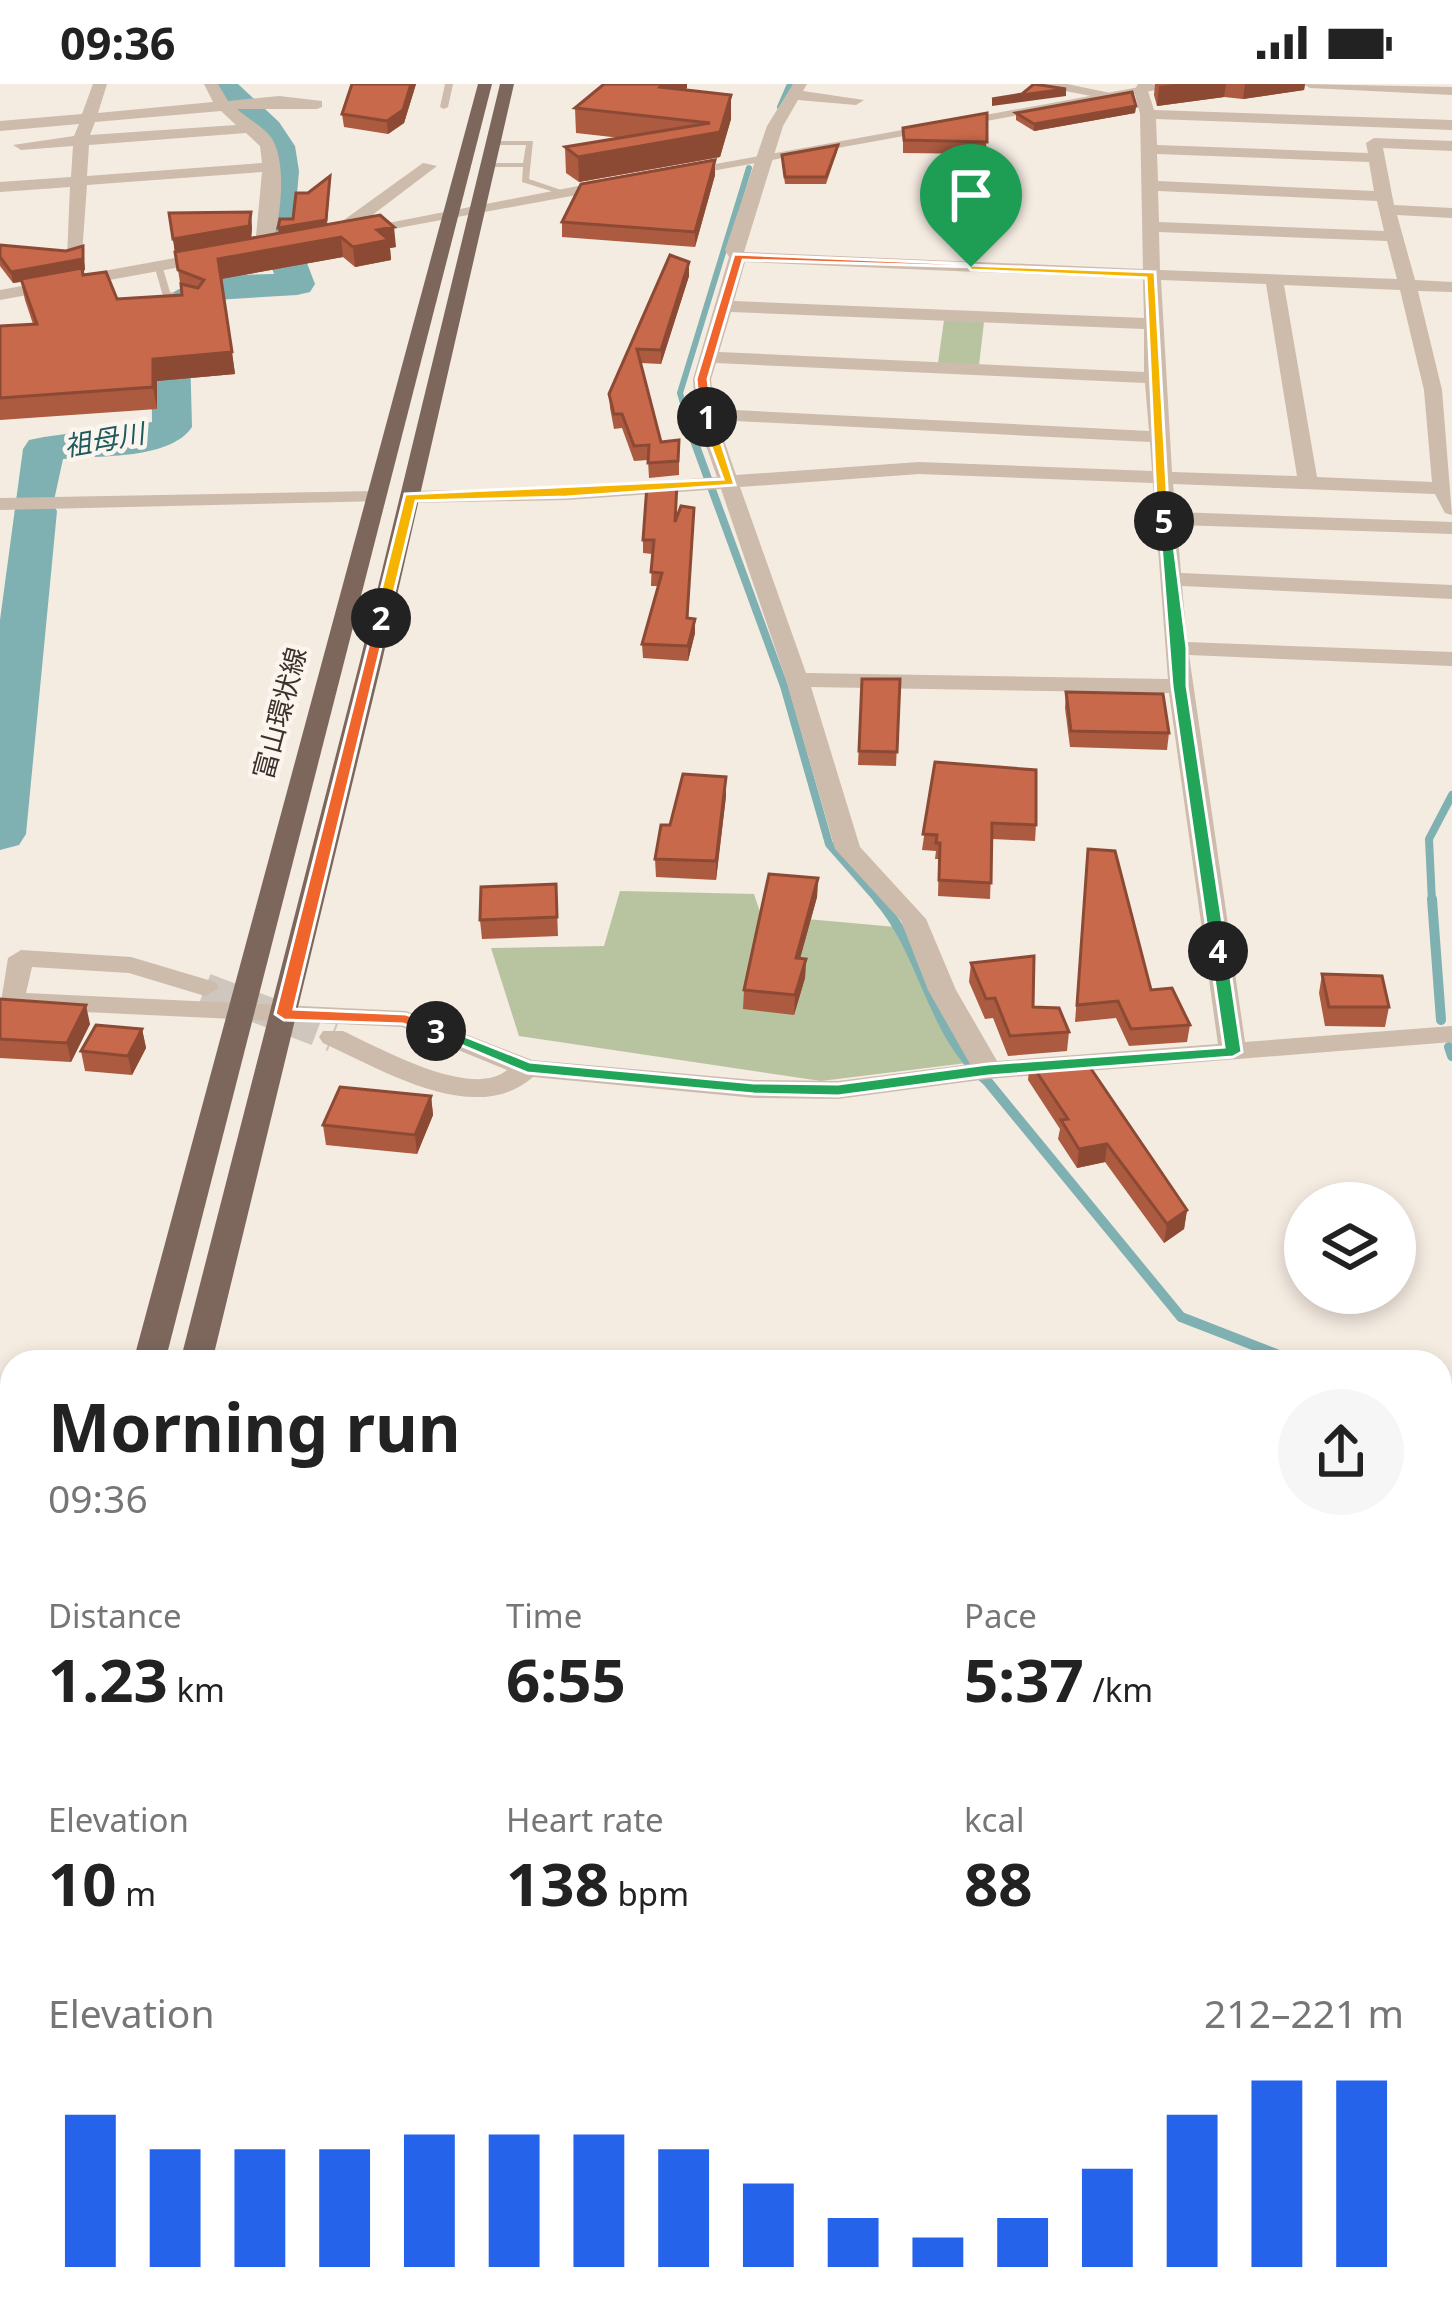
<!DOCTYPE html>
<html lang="en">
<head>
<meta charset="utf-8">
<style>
	:root { --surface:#fff; --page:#f6f6f6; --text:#222; --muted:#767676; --accent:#2563eb }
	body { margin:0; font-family:"Noto Sans","Noto Sans JP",sans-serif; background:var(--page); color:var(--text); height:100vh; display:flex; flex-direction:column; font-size:45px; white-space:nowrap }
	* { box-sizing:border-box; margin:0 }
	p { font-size:39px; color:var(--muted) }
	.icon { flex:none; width:66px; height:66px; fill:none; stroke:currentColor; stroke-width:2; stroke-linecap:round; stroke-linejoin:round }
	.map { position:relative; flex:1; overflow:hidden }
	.sheet { position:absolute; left:0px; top:1266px; width:1452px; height:975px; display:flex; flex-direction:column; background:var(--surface); border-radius:36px 36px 0 0; box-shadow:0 6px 18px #0003 }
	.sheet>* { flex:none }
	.tools { position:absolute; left:1284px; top:1098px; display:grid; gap:24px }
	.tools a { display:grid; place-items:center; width:132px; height:132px; border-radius:50%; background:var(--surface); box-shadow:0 6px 18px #0003; font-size:60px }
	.pin { position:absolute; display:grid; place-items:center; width:102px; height:102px; color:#fff; margin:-123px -51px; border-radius:50% 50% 50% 0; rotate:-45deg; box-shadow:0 0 12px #0007 }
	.pin .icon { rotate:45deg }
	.km { position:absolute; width:60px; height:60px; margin:-30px; border-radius:50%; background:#222; color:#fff; font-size:33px; line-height:60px; text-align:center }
	.round { display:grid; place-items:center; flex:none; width:126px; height:126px; border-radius:63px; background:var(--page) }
	.summary { display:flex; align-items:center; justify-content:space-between; height:204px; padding:0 48px }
	h1 { font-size:66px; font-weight:700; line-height:90px }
	.figures { display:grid; grid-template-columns:repeat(3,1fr); gap:18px; height:204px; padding:12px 48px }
	.figures div { display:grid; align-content:center }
	.figures b { font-size:60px; font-weight:700 }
	.figures small { font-size:33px; font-weight:400 }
	.figures p { font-size:33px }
	.chart { height:336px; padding:24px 48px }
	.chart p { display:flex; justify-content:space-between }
	.chart svg { width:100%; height:216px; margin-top:12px; stroke:var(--accent); stroke-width:6 }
	.status { display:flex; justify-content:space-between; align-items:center; height:84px; padding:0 60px; background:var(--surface); direction:ltr }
	.status svg { height:33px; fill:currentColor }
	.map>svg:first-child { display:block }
	.green { fill:#b8c4a0 }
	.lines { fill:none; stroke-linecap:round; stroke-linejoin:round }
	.stream-far2 { stroke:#7fb0b2; stroke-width:6 }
	.stream-far1 { stroke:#7fb0b2; stroke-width:8 }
	.stream { stroke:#7fb0b2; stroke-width:10 }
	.river { fill:#7fb0b2; fill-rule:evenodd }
	.minor-tunnel { stroke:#cfc6bd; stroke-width:30; stroke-dasharray:30 15; stroke-linecap:butt }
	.service { fill:#cdbbac; fill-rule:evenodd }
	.minor { fill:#cdbbac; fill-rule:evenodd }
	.tertiary { fill:#cdbbac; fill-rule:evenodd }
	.primary { fill:#7d675c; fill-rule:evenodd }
	.wall { fill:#ac5a40 }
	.shaded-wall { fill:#8c4a34 }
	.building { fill:#c8694b; stroke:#8c4a34; stroke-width:3 }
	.split-1 { fill:#f0652b; stroke:#fff; stroke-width:3 }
	.split-2 { fill:#f5b400; stroke:#fff; stroke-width:3 }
	.split-3 { fill:#f0652b; stroke:#fff; stroke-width:3 }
	.split-4 { fill:#22a559; stroke:#fff; stroke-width:3 }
	.split-5 { fill:#22a559; stroke:#fff; stroke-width:3 }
	.split-6 { fill:#f5b400; stroke:#fff; stroke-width:3 }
	.labels { text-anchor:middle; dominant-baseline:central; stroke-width:9; stroke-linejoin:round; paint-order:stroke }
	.far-water-label { font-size:27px; font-style:italic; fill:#1f5a5e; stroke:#fbf5ee }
	.far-street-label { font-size:27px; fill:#3b302b; stroke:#fbf5ee }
</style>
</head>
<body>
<div class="status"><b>09:36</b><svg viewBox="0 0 49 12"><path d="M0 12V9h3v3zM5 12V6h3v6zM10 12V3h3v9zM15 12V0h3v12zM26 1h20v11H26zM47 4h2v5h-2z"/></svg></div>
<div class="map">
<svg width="1452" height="2240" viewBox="0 0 1452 2240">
	<rect width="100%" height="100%" fill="#f4ebe1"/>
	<g class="green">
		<polygon points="944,236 984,238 979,281 938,279"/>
		<polygon points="620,807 754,810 761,831 896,843 975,978 821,997 519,952 491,864 604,862"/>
	</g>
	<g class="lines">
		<g class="stream-far2">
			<polyline points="780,23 790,0"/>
			<polyline points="693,354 680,309 749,84"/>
		</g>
		<g class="stream-far1">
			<polyline points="692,351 784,602 829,760 880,818"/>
			<polyline points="1432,818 1429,755 1452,711"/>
		</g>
		<g class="stream">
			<path d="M878,815C926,870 930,949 988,998L1181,1233L1297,1278"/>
			<polyline points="1432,815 1441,936"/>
			<polyline points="1449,963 1452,972"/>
			<polyline points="1440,1326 1452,1328"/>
		</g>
		<path class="river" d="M206,0H238L279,38L295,62L299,87L294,145L315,200L310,208L297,211L215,216L189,231L192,343C170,376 100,371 63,375L53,421L57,427L26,750L19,761L0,766V536L23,365L29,356L44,353L152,338L151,229C178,191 231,191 274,190L259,145L266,87L263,62Z"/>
		<polyline class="minor-tunnel" points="205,904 333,953"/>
		<g class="service">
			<polygon points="445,0 453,0 448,23 444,25 440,23"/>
			<polygon points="489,57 533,57 529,95 564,107 564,111 522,98 523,83 484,83 484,79 523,79 526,61 492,61 488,59"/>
			<polygon points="158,178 162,181 170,208 190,214 190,218 163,212 154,181"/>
		</g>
		<g class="minor">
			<path d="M93,0H107L98,29L213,18L204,0H218L228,17L279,12L322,17V23L317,25H237C251,38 270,45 276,63C286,91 280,140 270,167L255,163L262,88L87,101L82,170L67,174L70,103L0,108V98L71,93L73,62L21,66L13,61L74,52L79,40L0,47V37L82,30ZM221,27L236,41L90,51L95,38ZM246,49L260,62L262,79L87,92L89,61Z"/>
			<path d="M793,0H807L803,7L864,16L856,21L798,16L783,42L744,168L1143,185L1140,30L1134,7L1138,0H1153L1148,7L1154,26L1452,36V46L1156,35L1157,61L1368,69L1366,59L1374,54L1452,57V67L1383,64L1394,121L1452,124V134L1397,131L1415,196L1452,198V208L1418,207L1442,306L1452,431L1445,429L1435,410L1173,400L1176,428L1452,438V450L1177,441L1181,489L1452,501V515L1182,502L1187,558L1452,568V582L1189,571L1245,958L1452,942V958L988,995L838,1015L755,1014L533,993C475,1044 381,985 323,959L319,953L323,947H343C380,964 471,1016 507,986L402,943L0,924L8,874L21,866L131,873L215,898L219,904L205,912L129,889L32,883L26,909L406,927L532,976L755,996L838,997L970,980L928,906L901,837L835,765L786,596L721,405L567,416L410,419L400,413L410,407L567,404L717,393L695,330L693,295L729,173L725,166L767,42ZM1157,70L1369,78L1374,107L1158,97ZM1158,107L1377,117L1384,147L1159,138ZM1159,148L1387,157L1397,195L1160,186ZM745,178L1143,195L1144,234L734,217ZM1161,196L1266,200L1297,392L1172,388ZM1284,201L1400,206L1424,306L1432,398L1317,393ZM731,228L1144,245V288L719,268ZM716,279L1145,299L1149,347L714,325L711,295ZM717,336L1150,358L1152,387L919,378L736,391ZM919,390L1153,399L1168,595L806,589L740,403ZM811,603L1169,609L1218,960L997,977L956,906L926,835L860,763Z"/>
			<polygon points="1029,0 1067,0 1120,11 1112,16"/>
			<polygon points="1303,0 1452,3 1452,11 1310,4"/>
			<polygon points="423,79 437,82 342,154 330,154 330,146"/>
		</g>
		<g class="tertiary">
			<polygon points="1156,0 1189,0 679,93 671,88"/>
			<polygon points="614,95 620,97 620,103 355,152 347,147"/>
			<polygon points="213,167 222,172 219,176 0,216 0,206"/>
			<polygon points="376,407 386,413 383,417 0,426 0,414"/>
		</g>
		<g class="primary">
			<polygon points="478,0 492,0 165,1278 133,1278"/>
			<polygon points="500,0 514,0 382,577 212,1278 180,1278 360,577"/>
			<polygon points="12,1782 12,1858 0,1862 0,1786"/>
			<polygon points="12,2035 12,2121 0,2126 0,2040"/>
		</g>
	</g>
	<g class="wall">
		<polygon points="352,0 416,0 404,39 388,50 344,43 342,30"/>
		<polygon points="604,0 687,0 685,6 731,11 731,35 720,73 579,98 566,89 565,63 621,54 576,49 575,24"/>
		<polygon points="1155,0 1305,0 1304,6 1243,15 1224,13 1157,22 1154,11"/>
		<polygon points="1136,22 1135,29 1034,47 1016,36 1016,29"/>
		<polygon points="987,29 986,70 903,69 903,44"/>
		<polygon points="838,61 837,68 826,100 785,100 782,78"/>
		<polygon points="715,76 715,91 695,163 562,153 562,138"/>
		<polygon points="330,100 327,141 396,163 390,164 391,176 355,183 343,173 221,195 235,290 157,297 157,325 0,336 0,242 33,240 25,216 21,198 13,199 0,182 0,161 66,167 83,162 85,186 83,187 83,191 117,215 182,211 169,129 252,143 251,154 279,149 293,135 308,109"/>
		<polygon points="670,171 689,192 661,280 641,279 661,358 679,356 679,391 649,394 648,376 634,377 622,344 614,345 610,324 609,310"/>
		<polygon points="694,424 688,534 695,549 688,577 643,574 642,560 659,502 651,502 652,470 643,469 643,456"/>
		<polygon points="862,595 900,595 896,682 858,681"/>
		<polygon points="1066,608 1169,649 1167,666 1070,663 1065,624"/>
		<polygon points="935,678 1036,741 1035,757 992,755 990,815 938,812 939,775 935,775 936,767 922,766"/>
		<polygon points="726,712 716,796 656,793 655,775 670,741"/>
		<polygon points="1088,765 1151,906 1190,941 1187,958 1129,962 1116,934 1075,938"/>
		<polygon points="818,794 817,813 800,874 806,875 805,894 794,931 743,925 744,906"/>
		<polygon points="556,800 558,852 482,855 480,836"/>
		<polygon points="971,879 1069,948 1067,967 1008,972 993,934 985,935 969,898"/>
		<polygon points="1322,890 1389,923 1385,943 1325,942 1319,909"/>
		<polygon points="0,915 90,940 71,978 0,974"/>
		<polygon points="142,945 146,964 132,991 85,987 81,967"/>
		<polygon points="1030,978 1187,1126 1184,1145 1164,1159 1105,1078 1077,1084 1058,1055 1060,1045 1028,996"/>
		<polygon points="431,1012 433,1031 417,1070 326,1061 323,1041"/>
	</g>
	<g class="shaded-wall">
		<polygon points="411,0 416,0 404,39 388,50 387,37"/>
		<polygon points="663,0 687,0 687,4 660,27 660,3"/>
		<polygon points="1176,0 1226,0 1224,13 1157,22 1159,2"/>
		<polygon points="1245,0 1305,0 1304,6 1243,15"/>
		<polygon points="1066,5 1066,12 992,22 992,15"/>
		<polygon points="731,11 731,35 720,73 579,98 578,73 720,48"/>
		<polygon points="1136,22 1135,29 1034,47 1034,40"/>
		<polygon points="715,76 715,91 695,163 695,148"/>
		<polygon points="330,92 326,143 279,152 278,144 326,136"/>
		<polygon points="251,128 252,143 251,157 175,170 173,155"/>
		<polygon points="394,143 396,163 390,164 391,176 355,183 353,163 377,146"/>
		<polygon points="341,153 343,173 221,195 218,175"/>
		<polygon points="83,162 85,186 13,199 11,188"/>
		<polygon points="689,178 689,192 661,280 661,266"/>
		<polygon points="232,268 235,290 157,297 157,325 153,303 153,275"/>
		<polygon points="695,535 695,549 688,577 688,562"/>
		<polygon points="726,693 726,712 716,796 716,777"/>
		<polygon points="818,794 817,813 795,893 796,874"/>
		<polygon points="806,875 805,894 794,931 795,911"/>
		<polygon points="86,921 90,940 71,978 67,959"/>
		<polygon points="142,945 146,964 132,991 128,972"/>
		<polygon points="431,1012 433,1031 417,1070 415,1051"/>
		<polygon points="1107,1060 1105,1078 1077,1084 1079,1065"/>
		<polygon points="1187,1126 1184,1145 1164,1159 1167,1140"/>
	</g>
	<g class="building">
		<polygon points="352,0 411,0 403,26 387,37 342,30"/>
		<polygon points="604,0 663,0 660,3 731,11 720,48 578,73 565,63 710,39 575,24"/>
		<polygon points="1034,0 1066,5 992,15 1022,10"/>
		<polygon points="1132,8 1136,22 1034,40 1016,29"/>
		<polygon points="987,29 987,58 904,56 903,44"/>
		<polygon points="838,61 826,93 785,93 782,71"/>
		<polygon points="715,76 695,148 562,138 581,100"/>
		<polygon points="330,92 326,136 278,144 280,135 293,135 296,109 308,109"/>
		<polygon points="251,128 249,142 173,155 169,129"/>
		<polygon points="380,131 394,143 377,146 389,156 353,163 341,153 218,175 232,268 153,275 153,303 0,314 0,242 37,240 21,195 82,184 83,191 106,188 117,215 182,211 181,200 198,204 204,196 178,186 175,168"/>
		<polygon points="0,161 66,167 83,162 83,175 11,188 0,173"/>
		<polygon points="670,171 689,178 661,266 637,265 661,358 679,356 678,377 648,379 649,361 634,362 622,330 614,330 609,310"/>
		<polygon points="677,399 675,438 681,422 694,424 687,534 695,535 688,562 642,560 662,489 651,488 654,456 643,456 647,401"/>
		<polygon points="862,595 900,595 897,668 859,667"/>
		<polygon points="1066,608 1163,610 1169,649 1071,647"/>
		<polygon points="935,678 1036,686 1036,741 992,739 991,799 939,796 940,759 936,759 937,751 923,750"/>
		<polygon points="683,690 726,693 716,777 655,775 661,741 670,741"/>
		<polygon points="1088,765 1115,767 1151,906 1172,904 1190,941 1131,945 1118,917 1077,921"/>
		<polygon points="769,790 818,794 796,874 806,875 795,911 744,906"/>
		<polygon points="556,800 557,833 480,836 481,803"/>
		<polygon points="1034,872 1033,923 1059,924 1069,948 1010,952 995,914 986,915 971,879"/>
		<polygon points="1322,890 1382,892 1389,923 1329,923"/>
		<polygon points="0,915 86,921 67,959 0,955"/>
		<polygon points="96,941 142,945 128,972 81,967"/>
		<polygon points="1080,974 1087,979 1187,1126 1167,1140 1107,1060 1079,1065 1061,1036 1068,1035 1030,978"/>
		<polygon points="340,1003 431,1012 415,1051 323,1041"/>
	</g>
	<polygon class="split-1" points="734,170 971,180 977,183 743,176 708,295 713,333 707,337 700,333 696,295"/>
	<polygon class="split-2" points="707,330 713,333 735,401 567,413 416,417 388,534 381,539 374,534 405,410 723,395 700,333"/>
	<polygon class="split-3" points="376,531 388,534 294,925 406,930 442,943 445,947 436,953 403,940 284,936 275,930"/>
	<polygon class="split-4" points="1218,862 1227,867 1242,968 1233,973 988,992 838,1012 754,1010 527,989 427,947 442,943 530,978 754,999 838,1000 988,980 1224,963 1210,867"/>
	<polygon class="split-5" points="1159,434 1171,437 1187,564 1187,602 1227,867 1218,873 1210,867 1172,602"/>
	<polygon class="split-6" points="967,181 1155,188 1169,440 1157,437 1146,194 971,186"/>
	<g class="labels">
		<g class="far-water-label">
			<text transform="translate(104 355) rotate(-10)">祖母川</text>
		</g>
		<g class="far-street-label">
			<text transform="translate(279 629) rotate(-75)">富山環状線</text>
		</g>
	</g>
</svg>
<div class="tools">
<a><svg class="icon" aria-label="layers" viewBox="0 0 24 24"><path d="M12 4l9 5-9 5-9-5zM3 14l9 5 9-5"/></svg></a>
</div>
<div class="pin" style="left:971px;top:183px;background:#1e9e55"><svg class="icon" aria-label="arrive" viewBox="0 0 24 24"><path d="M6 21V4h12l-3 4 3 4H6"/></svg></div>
<b class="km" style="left:707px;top:333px">1</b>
<b class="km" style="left:381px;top:534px">2</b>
<b class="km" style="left:436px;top:947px">3</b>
<b class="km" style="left:1218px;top:867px">4</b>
<b class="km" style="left:1164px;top:437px">5</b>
<section class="sheet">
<div class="summary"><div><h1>Morning run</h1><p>09:36</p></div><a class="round"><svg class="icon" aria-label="share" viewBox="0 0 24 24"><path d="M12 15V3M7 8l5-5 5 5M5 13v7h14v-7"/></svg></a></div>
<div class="figures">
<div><p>Distance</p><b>1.23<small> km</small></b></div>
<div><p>Time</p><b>6:55</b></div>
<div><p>Pace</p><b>5:37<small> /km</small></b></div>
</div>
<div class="figures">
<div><p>Elevation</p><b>10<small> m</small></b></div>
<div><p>Heart rate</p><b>138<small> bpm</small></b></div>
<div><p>kcal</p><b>88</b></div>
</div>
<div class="chart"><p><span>Elevation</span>212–221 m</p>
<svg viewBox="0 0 160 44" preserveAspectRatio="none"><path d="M5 44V13M15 44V20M25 44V20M35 44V20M45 44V17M55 44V17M65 44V17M75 44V20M85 44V27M95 44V34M105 44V38M115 44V34M125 44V24M135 44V13M145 44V6M155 44V6"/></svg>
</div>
</section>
</div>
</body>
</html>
